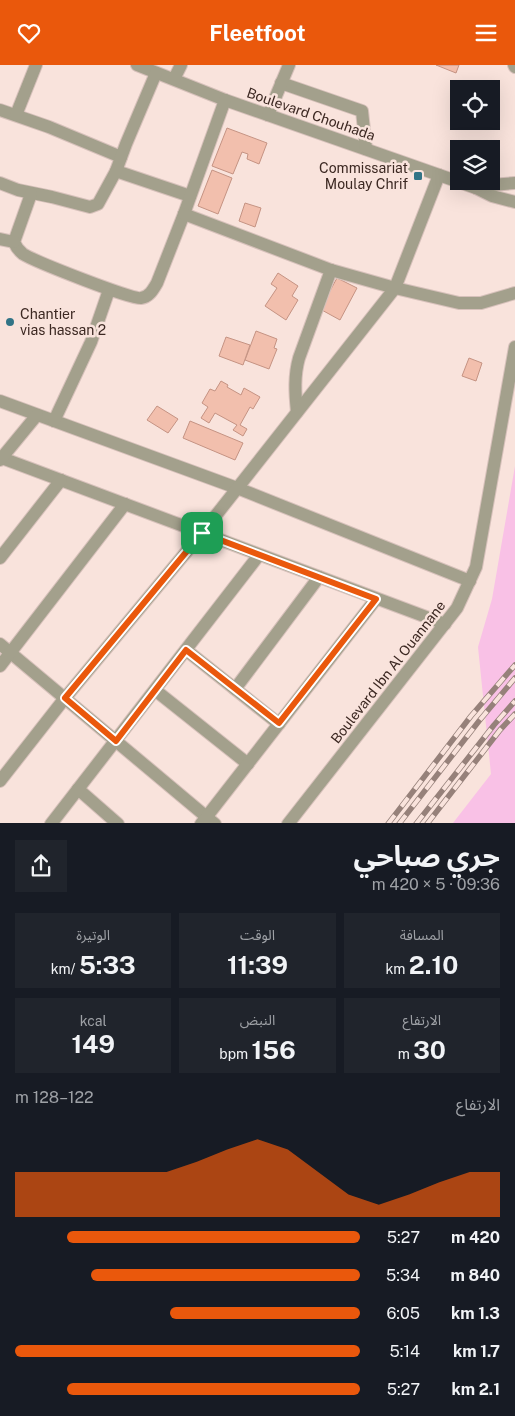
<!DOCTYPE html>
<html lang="ar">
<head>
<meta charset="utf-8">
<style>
	:root { --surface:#171b24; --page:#20242c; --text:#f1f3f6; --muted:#9ea1a6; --accent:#ea580c }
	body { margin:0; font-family:"Public Sans","Noto Sans Arabic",sans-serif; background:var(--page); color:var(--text); direction:rtl; height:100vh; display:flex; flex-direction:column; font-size:19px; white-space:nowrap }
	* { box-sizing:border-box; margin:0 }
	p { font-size:16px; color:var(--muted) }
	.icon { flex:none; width:28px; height:28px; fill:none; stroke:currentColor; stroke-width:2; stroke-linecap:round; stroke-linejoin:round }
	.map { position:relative; height:758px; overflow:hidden; direction:ltr }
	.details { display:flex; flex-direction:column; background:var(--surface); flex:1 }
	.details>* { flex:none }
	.buttons { position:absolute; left:450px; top:15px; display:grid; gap:10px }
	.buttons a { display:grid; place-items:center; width:50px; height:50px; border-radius:0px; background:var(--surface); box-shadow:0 5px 20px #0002; font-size:25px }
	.pin { position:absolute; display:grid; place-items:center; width:42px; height:42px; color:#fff; margin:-21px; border-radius:10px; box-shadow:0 2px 8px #0006 }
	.round { display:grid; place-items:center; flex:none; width:52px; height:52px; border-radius:0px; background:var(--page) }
	.head { display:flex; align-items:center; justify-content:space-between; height:85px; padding:0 15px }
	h1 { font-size:28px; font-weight:700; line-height:38px }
	.figures { display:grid; grid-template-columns:repeat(3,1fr); gap:8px; height:85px; padding:5px 15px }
	.figures div { display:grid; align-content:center; border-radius:0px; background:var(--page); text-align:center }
	.figures b { font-size:25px; font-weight:700 }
	.figures small { font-size:14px; font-weight:400 }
	.figures p { font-size:14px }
	.chart { height:140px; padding:10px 15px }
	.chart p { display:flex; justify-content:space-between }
	.chart svg { width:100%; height:90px; margin-top:5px; fill:var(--accent); opacity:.7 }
	ul { padding:0 15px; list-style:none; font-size:16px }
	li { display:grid; grid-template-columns:80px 60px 1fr; align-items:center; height:38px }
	li i { height:12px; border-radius:6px; background:var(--accent) }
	header { display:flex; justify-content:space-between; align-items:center; height:65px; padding:0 15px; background:var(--accent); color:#fff; font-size:22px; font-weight:700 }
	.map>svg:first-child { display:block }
	.green { fill:#f9c1e6 }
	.building { fill:#f2bfad; stroke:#c59383 }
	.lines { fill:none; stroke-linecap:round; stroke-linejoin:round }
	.minor-casing { stroke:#d7c1bb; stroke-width:14 }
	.minor { stroke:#a3a08c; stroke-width:12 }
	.rail-casing { stroke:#96817a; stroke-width:5.5 }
	.rail { stroke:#f9e3dc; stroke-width:4; stroke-dasharray:11; stroke-linecap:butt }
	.route-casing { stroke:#fff; stroke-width:10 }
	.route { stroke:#ea580c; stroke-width:6 }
	.poi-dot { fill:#327486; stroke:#f9e3dc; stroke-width:2 }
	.labels { text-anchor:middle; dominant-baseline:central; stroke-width:5; stroke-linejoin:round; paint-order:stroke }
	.street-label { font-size:14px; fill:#3c2822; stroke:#f9e3dc }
	.poi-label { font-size:14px; fill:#3c2822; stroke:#f9e3dc; text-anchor:end }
</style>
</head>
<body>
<header><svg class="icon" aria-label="menu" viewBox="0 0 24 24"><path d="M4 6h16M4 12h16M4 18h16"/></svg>Fleetfoot<svg class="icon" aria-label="heart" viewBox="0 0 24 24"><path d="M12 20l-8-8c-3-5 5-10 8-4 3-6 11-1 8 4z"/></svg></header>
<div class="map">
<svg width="515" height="759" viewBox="0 0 515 759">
	<rect width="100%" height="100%" fill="#f9e3dc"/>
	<polygon class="green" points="515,401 515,758 453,758 491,709 478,582 492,534"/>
	<g class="building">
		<polygon points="436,0 459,0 456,8"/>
		<polygon points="227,63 267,78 259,99 247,94 248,89 242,87 233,109 212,101"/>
		<polygon points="212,105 232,113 218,149 198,141"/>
		<polygon points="245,138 261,143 255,162 239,156"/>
		<polygon points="278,208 298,221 292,231 298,235 286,255 265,241 277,223 271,219"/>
		<polygon points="337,213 357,223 340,255 320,244"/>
		<polygon points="256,266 277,274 274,283 277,284 269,304 245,295"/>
		<polygon points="226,272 250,280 243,300 219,291"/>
		<polygon points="469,293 482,298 476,316 462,311"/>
		<polygon points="221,316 228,320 227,322 241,330 244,323 260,332 253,344 250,342 240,360 247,364 243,371 233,365 237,360 215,348 209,358 201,353 208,342 202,338 210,324 215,326"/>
		<polygon points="157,341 178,354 168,368 147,355"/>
		<polygon points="190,356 243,378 235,395 183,373"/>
	</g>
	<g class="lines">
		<g class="minor-casing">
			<g id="minor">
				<polyline points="137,0 225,35 439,110 476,123 492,131 515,137"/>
				<polyline points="514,0 515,2"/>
				<polyline points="174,14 181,0"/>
				<polyline points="281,18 362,46 366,84"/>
				<polyline points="0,45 49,62 121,92"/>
				<polyline points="16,50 36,0"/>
				<polyline points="268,50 289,0"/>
				<polyline points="116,106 190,131"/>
				<polyline points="0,118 18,125 52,132 90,142 98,139 116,106 126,79 156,8"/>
				<polyline points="476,123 491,120 515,118"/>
				<path d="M31,129L14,177C16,182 18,185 23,189C34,196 132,235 141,233C149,232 153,225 157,218L184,149L225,35"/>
				<polyline points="184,149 331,205 395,223 459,238 481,238 515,228"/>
				<polyline points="0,174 14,177"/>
				<polyline points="0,336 237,423 470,516"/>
				<path d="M297,347C295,328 294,311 299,293L331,205"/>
				<polyline points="54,356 91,277 109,225"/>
				<polyline points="2,393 445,559"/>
				<polyline points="0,395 37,350"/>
				<polyline points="0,493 61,415"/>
				<polyline points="0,579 215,759"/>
				<polyline points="186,585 279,659"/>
				<polyline points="0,601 125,439"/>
				<polyline points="235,624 319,512"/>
				<polyline points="155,625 248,699"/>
				<polyline points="0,716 65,633 202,468 395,223 439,110"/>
				<polyline points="78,724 118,759"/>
				<polyline points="51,759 259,490"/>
				<polyline points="201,759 376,534"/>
				<polyline points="288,759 457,543 476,502 515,282"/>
			</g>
		</g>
		<use href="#minor" class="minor"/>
		<g class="rail-casing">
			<g id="rail">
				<polyline points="388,759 471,651 515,600"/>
				<polyline points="399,759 479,656 515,613"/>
				<polyline points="416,759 494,660 515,636"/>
				<polyline points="427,759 500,665 515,649"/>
			</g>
		</g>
		<use href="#rail" class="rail"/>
	</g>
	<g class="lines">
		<g class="route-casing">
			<polygon id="route" points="202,468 376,534 279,658 186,585 116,676 65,633"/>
		</g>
		<use href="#route" class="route"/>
	</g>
	<g class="poi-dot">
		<rect x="413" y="106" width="10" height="10" rx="2.5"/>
		<circle cx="10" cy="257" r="5"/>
	</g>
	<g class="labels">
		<g class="street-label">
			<text transform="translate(311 49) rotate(19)">Boulevard Chouhada</text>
			<text transform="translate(388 607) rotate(-52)">Boulevard Ibn Al Ouannane</text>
		</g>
		<g class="poi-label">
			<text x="408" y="103">Commissariat<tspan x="408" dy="16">Moulay Chrif</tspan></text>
			<text x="20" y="249" text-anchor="start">Chantier<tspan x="20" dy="16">vias hassan 2</tspan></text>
		</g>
	</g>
</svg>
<div class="buttons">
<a><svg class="icon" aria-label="locate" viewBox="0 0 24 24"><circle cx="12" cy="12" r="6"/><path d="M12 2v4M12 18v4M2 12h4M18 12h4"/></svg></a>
<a><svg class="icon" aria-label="layers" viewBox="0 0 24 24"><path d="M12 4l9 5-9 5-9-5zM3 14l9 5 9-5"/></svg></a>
</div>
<div class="pin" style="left:202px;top:468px;background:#1e9e55"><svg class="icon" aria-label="arrive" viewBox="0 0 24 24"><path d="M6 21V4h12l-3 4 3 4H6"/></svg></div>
</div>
<section class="details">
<div class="head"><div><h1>جري صباحي</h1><p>09:36 · 5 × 420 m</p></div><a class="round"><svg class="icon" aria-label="share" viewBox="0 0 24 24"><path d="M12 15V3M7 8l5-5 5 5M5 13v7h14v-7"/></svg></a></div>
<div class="figures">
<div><p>المسافة</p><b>2.10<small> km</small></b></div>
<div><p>الوقت</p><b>11:39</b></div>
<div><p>الوتيرة</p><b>5:33<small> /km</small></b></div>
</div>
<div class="figures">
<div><p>الارتفاع</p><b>30<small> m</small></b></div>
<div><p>النبض</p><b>156<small> bpm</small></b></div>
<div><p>kcal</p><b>149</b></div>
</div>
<div class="chart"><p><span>الارتفاع</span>122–128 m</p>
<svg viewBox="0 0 160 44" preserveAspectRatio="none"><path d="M0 44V22L10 22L20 22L30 22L40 22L50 22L60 17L70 11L80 6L90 11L100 22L110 33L120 38L130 33L140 27L150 22L160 22V44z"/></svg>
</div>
<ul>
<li><b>420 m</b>5:27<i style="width:85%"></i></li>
<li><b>840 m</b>5:34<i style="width:78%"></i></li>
<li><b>1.3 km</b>6:05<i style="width:55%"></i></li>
<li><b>1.7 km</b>5:14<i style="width:100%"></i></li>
<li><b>2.1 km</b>5:27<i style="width:85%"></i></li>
</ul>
</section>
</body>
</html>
